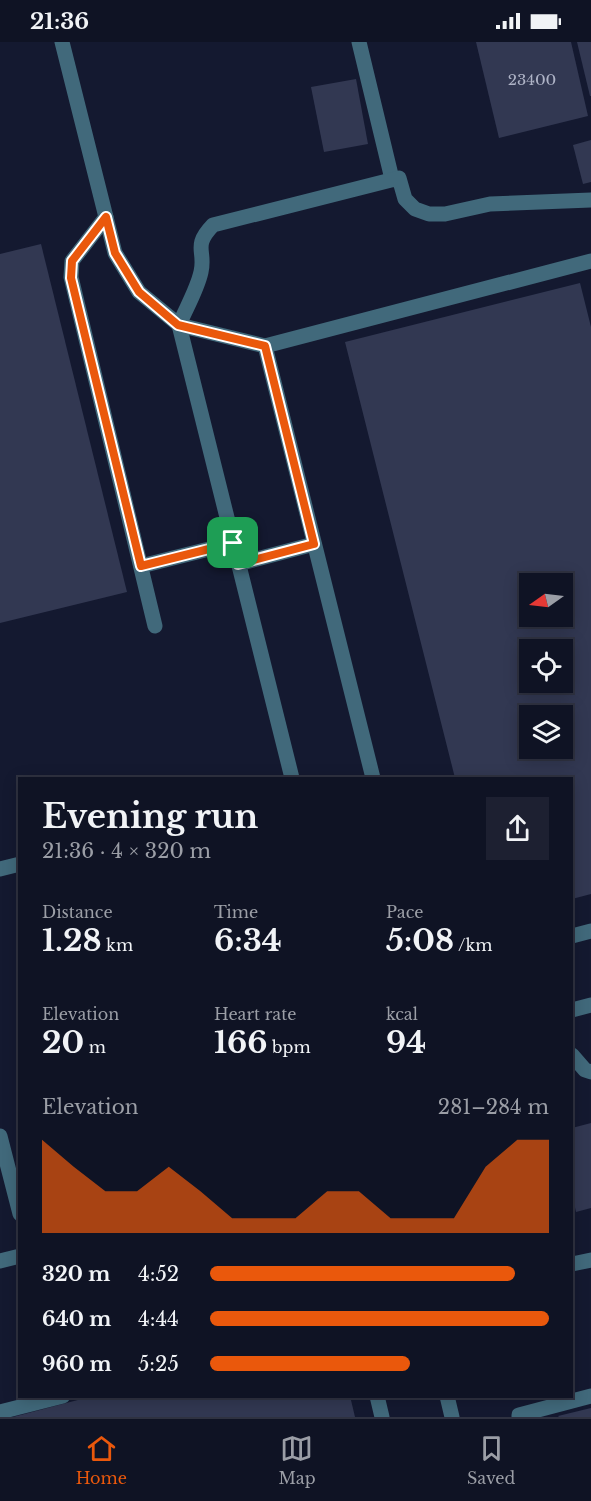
<!DOCTYPE html>
<html lang="en">
<head>
<meta charset="utf-8">
<style>
	:root { --surface:#0f1324; --page:#1d2031; --text:#f1f3f6; --muted:#9b9ea6; --line:#2f3241; --accent:#ea580c }
	body { margin:0; font-family:"Libre Baskerville",serif; background:var(--page); color:var(--text); height:100vh; display:flex; flex-direction:column; font-size:22px; white-space:nowrap }
	* { box-sizing:border-box; margin:0 }
	p { font-size:20px; color:var(--muted) }
	.icon { flex:none; width:33px; height:33px; fill:none; stroke:currentColor; stroke-width:2; stroke-linecap:round; stroke-linejoin:round }
	.map { position:relative; flex:1; overflow:hidden }
	.drawer { position:absolute; left:18px; top:735px; width:555px; height:621px; display:flex; flex-direction:column; background:var(--surface); border-radius:0px; box-shadow:0 3px 15px #0003,0 0 0 2px var(--line) }
	.drawer>* { flex:none }
	.needle { width:39px; rotate:256deg }
	.fabs { position:absolute; left:519px; top:531px; display:grid; gap:12px }
	.fabs a { display:grid; place-items:center; width:54px; height:54px; border-radius:0px; background:var(--surface); box-shadow:0 3px 15px #0003,0 0 0 2px var(--line); font-size:30px }
	.pin { position:absolute; display:grid; place-items:center; width:51px; height:51px; color:#fff; margin:-26px; border-radius:12px; box-shadow:0 3px 9px #0006 }
	.round { display:grid; place-items:center; flex:none; width:63px; height:63px; border-radius:0px; background:var(--page) }
	.overview { display:flex; align-items:center; justify-content:space-between; height:102px; padding:0 24px }
	h1 { font-size:33px; font-weight:800; line-height:45px }
	.metrics { display:grid; grid-template-columns:repeat(3,1fr); gap:9px; height:102px; padding:6px 24px }
	.metrics div { display:grid; align-content:center }
	.metrics b { font-size:30px; font-weight:800 }
	.metrics small { font-size:16px; font-weight:400 }
	.metrics p { font-size:16px }
	.chart { height:168px; padding:12px 24px }
	.chart p { display:flex; justify-content:space-between }
	.chart svg { width:100%; height:108px; margin-top:6px; fill:var(--accent); opacity:.7 }
	ul { padding:0 24px; list-style:none; font-size:20px }
	li { display:grid; grid-template-columns:96px 72px 1fr; align-items:center; height:45px }
	li i { height:15px; border-radius:8px; background:var(--accent) }
	.status { display:flex; justify-content:space-between; align-items:center; height:42px; padding:0 30px; background:var(--surface); direction:ltr }
	.status svg { height:16px; fill:currentColor }
	.menu { display:flex; justify-content:space-around; align-items:center; height:84px; border-top:2px solid var(--line); background:var(--surface); font-size:16px; color:var(--muted) }
	.menu a { display:grid; justify-items:center; gap:3px }
	.menu .selected { color:var(--accent) }
	.map>svg:first-child { display:block }
	.building { fill:#323852; fill-rule:evenodd }
	.lines { fill:none; stroke-linecap:round; stroke-linejoin:round }
	.minor { stroke:#41697b; stroke-width:15 }
	.route-casing { stroke:#fff; stroke-width:12 }
	.route { stroke:#ea580c; stroke-width:8 }
	.labels { text-anchor:middle; dominant-baseline:central; stroke-width:6; stroke-linejoin:round; paint-order:stroke }
	.number-label { font-size:15px; fill:#aeb3c6 }
</style>
</head>
<body>
<div class="status"><b>21:36</b><svg viewBox="0 0 49 12"><path d="M0 12V9h3v3zM5 12V6h3v6zM10 12V3h3v9zM15 12V0h3v12zM26 1h20v11H26zM47 4h2v5h-2z"/></svg></div>
<div class="map">
<svg width="591" height="1375" viewBox="0 0 591 1375">
	<rect width="100%" height="100%" fill="#141930"/>
	<g class="building">
		<polygon points="476,0 571,0 588,74 499,96"/>
		<polygon points="577,0 591,0 591,54 590,54"/>
		<polygon points="356,37 368,102 324,110 311,45"/>
		<polygon points="591,98 591,140 583,142 573,103"/>
		<polygon points="41,202 127,550 0,581 0,212"/>
		<path d="M580,241L591,285V852L572,857V736H455L345,300ZM530,542H562V574H530ZM530,608H562V640H530ZM530,674H562V706H530Z"/>
		<polygon points="591,1081 591,1166 576,1170 572,1152 572,1086"/>
		<polygon points="93,1354 350,1354 355,1375 13,1375"/>
		<polygon points="591,1366 591,1375 559,1375 558,1374"/>
	</g>
	<g class="lines">
		<g class="minor">
			<polyline points="62,0 115,211 139,250 179,283 265,304 373,736"/>
			<polyline points="359,0 392,137"/>
			<polyline points="106,175 72,219 71,235 155,584"/>
			<path d="M179,283C186,266 197,248 201,230C206,208 192,205 213,183L399,136L405,157L415,167L429,172H445L490,162L591,158"/>
			<polyline points="179,283 292,736"/>
			<polyline points="265,304 591,219"/>
			<polyline points="238,522 314,502"/>
			<polyline points="141,524 233,501"/>
			<polyline points="0,827 20,822"/>
			<polyline points="572,894 591,889"/>
			<polyline points="572,968 591,963"/>
			<polyline points="572,1013 585,1028 591,1030"/>
			<polyline points="0,1094 20,1172"/>
			<polyline points="0,1219 20,1214"/>
			<polyline points="572,1222 591,1218"/>
			<polyline points="377,1354 382,1375"/>
			<polyline points="447,1354 452,1375"/>
			<polyline points="0,1370 63,1354"/>
			<polyline points="519,1375 519,1373 591,1354"/>
		</g>
	</g>
	<g class="lines">
		<g class="route-casing">
			<polygon id="route" points="106,175 115,211 139,250 178,283 265,304 314,502 238,522 233,501 141,524 71,236 72,219"/>
		</g>
		<use href="#route" class="route"/>
	</g>
	<g class="labels">
		<g class="number-label">
			<text x="532" y="37">23400</text>
		</g>
	</g>
</svg>
<div class="fabs">
<a><svg class="needle" viewBox="-14 -14 28 28"><path d="M0-13l5 13h-10z" fill="#e53935"/><path d="M0 13l5-13h-10z" fill="#9b9ea6"/></svg></a>
<a><svg class="icon" aria-label="locate" viewBox="0 0 24 24"><circle cx="12" cy="12" r="6"/><path d="M12 2v4M12 18v4M2 12h4M18 12h4"/></svg></a>
<a><svg class="icon" aria-label="layers" viewBox="0 0 24 24"><path d="M12 4l9 5-9 5-9-5zM3 14l9 5 9-5"/></svg></a>
</div>
<div class="pin" style="left:233px;top:501px;background:#1e9e55"><svg class="icon" aria-label="arrive" viewBox="0 0 24 24"><path d="M6 21V4h12l-3 4 3 4H6"/></svg></div>
<section class="drawer">
<div class="overview"><div><h1>Evening run</h1><p>21:36 · 4 × 320 m</p></div><a class="round"><svg class="icon" aria-label="share" viewBox="0 0 24 24"><path d="M12 15V3M7 8l5-5 5 5M5 13v7h14v-7"/></svg></a></div>
<div class="metrics">
<div><p>Distance</p><b>1.28<small> km</small></b></div>
<div><p>Time</p><b>6:34</b></div>
<div><p>Pace</p><b>5:08<small> /km</small></b></div>
</div>
<div class="metrics">
<div><p>Elevation</p><b>20<small> m</small></b></div>
<div><p>Heart rate</p><b>166<small> bpm</small></b></div>
<div><p>kcal</p><b>94</b></div>
</div>
<div class="chart"><p><span>Elevation</span>281–284 m</p>
<svg viewBox="0 0 160 44" preserveAspectRatio="none"><path d="M0 44V6L10 17L20 27L30 27L40 17L50 27L60 38L70 38L80 38L90 27L100 27L110 38L120 38L130 38L140 17L150 6L160 6V44z"/></svg>
</div>
<ul>
<li><b>320 m</b>4:52<i style="width:90%"></i></li>
<li><b>640 m</b>4:44<i style="width:100%"></i></li>
<li><b>960 m</b>5:25<i style="width:59%"></i></li>
</ul>
</section>
</div>
<nav class="menu">
<a class="selected"><svg class="icon" aria-label="home" viewBox="0 0 24 24"><path d="M3 11l9-7 9 7M6 9v11h12V9"/></svg>Home</a>
<a><svg class="icon" aria-label="map" viewBox="0 0 24 24"><path d="M3 6l6-2 6 2 6-2v14l-6 2-6-2-6 2zM9 4v14M15 6v14"/></svg>Map</a>
<a><svg class="icon" aria-label="saved" viewBox="0 0 24 24"><path d="M7 4h10v16l-5-4-5 4z"/></svg>Saved</a>
</nav>
</body>
</html>
